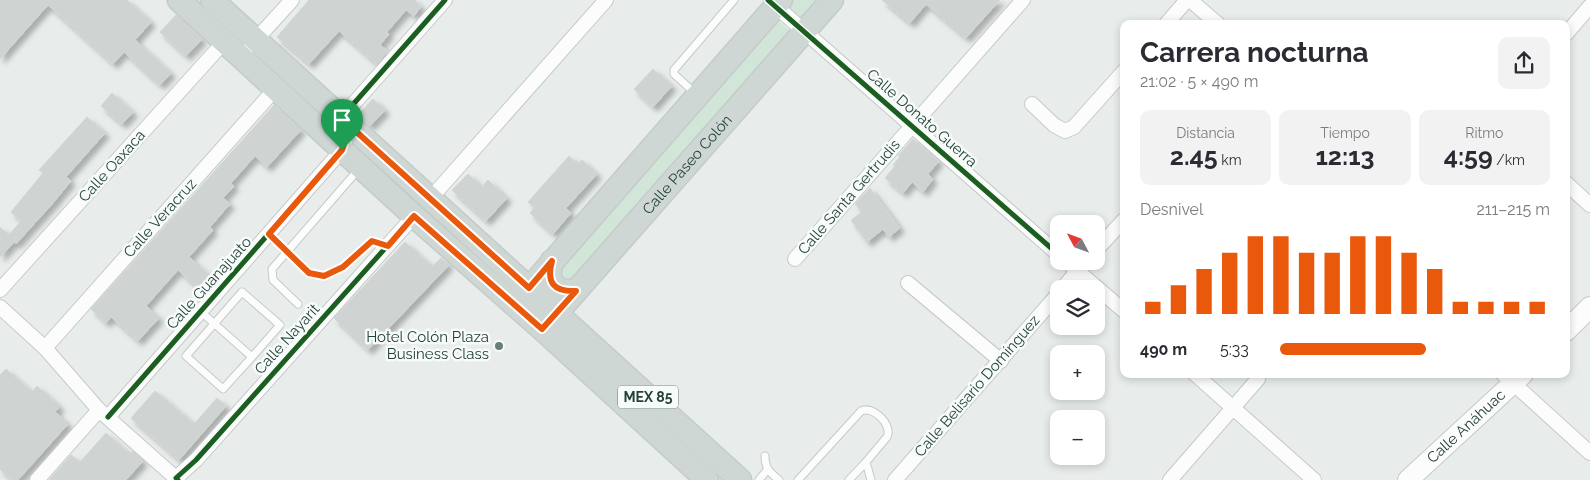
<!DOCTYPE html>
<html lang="es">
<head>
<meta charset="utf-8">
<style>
	:root { --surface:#fff; --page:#f2f2f3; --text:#2b2b33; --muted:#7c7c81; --accent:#ea580c }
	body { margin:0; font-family:Raleway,sans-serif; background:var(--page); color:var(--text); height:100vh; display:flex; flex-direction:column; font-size:19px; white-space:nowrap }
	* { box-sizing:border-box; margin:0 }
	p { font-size:16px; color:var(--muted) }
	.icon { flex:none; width:28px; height:28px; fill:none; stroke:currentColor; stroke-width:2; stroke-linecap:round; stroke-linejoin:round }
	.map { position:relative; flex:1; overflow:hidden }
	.sheet { position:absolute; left:1120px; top:20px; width:450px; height:358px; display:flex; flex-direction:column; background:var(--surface); border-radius:10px; box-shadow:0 2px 8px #0003 }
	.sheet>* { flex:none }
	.needle { width:32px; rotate:311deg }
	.fabs { position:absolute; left:1050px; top:215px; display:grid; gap:10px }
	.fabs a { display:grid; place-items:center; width:55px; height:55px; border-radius:10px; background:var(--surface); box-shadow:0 2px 8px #0003; font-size:25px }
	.pin { position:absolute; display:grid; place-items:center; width:42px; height:42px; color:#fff; margin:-51px -21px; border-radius:50% 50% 50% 0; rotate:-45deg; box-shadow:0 0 5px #0007 }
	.pin .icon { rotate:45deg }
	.round { display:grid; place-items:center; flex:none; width:52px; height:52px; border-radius:10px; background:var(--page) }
	.overview { display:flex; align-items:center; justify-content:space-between; height:85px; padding:0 20px }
	h1 { font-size:28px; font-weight:700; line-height:38px }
	.metrics { display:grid; grid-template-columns:repeat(3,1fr); gap:8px; height:85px; padding:5px 20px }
	.metrics div { display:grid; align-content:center; border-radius:10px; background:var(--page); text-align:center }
	.metrics b { font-size:25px; font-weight:700 }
	.metrics small { font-size:14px; font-weight:400 }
	.metrics p { font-size:14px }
	.chart { height:140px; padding:10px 20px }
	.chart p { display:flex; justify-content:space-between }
	.chart svg { width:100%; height:90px; margin-top:5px; stroke:var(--accent); stroke-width:6 }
	ul { padding:0 20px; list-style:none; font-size:16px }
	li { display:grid; grid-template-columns:80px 60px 1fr; align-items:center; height:38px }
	li i { height:12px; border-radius:6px; background:var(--accent) }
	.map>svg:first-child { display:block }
	.green { fill:#d1e6d8 }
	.building { fill:#cfd4d2; stroke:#d1d6d4; filter:url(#shadow) }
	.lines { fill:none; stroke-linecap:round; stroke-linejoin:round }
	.lane-casing { stroke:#c5cac8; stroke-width:9 }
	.street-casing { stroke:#c5cac8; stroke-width:16 }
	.secondary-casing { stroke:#c3cbc8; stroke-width:22 }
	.primary-casing { stroke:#c3ccc9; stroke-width:25 }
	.lane { stroke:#fcfcfc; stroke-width:7 }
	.street { stroke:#fcfcfc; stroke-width:14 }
	.secondary { stroke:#fcfcfc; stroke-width:20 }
	.primary { stroke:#cfd7d5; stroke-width:22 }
	.cycleway-casing { stroke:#f7fbf9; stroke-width:8 }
	.cycleway { stroke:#1b5e20; stroke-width:5 }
	.route-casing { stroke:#fff; stroke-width:10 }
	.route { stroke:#ea580c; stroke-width:6 }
	.poi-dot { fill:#697e78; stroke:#f7fbf9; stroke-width:2 }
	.labels { text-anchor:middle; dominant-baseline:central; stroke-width:5; stroke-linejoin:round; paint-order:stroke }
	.shield { fill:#f7fbf9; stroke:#637a73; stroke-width:1 }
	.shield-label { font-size:14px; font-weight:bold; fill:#24423a }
	.street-label { font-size:15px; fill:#24423a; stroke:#f7fbf9 }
	.poi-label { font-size:15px; fill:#24423a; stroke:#f7fbf9; text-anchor:end }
</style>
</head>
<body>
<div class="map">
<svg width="1590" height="480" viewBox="0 0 1590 480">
	<defs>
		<filter id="shadow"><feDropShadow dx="4.5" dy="4.5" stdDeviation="2.5" flood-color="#0004"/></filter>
	</defs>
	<rect width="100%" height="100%" fill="#e8edeb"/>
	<g class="green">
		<polygon points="789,0 828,0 804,27 783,7"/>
		<polygon points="774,17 796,36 566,287 553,276"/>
	</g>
	<g class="building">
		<polygon points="0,0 127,0 151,22 135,40 171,73 160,85 124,52 113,64 48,5 0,59"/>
		<polygon points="309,0 415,0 421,7 414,16 406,10 387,32 389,34 380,45 388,51 377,64 339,31 309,64 277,37"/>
		<polygon points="882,0 1000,0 966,38 926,4 910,23"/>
		<polygon points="176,15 202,39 186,56 160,32"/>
		<polygon points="653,69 672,86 653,107 634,89"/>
		<polygon points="112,93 133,112 122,124 101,106"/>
		<polygon points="373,99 385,110 370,126 358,115"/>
		<polygon points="274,105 301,130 267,167 255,156 231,183 234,186 223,198 230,204 210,227 213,230 189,257 211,277 200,290 178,270 146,306 159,318 138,341 111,317 106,323 91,309"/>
		<polygon points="87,117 105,133 66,177 71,181 53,203 16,244 14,242 0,257 0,227 9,235 21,221 11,212 43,173 39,170"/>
		<polygon points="913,139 939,161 928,174 933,179 923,192 912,182 903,193 885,178 895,166 893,165 900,157 898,156"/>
		<polygon points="569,156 578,164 582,160 597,174 566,208 571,213 553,234 530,213 535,208 528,202"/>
		<polygon points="468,174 482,187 488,180 507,198 486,221 452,190"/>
		<polygon points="870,188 900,228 889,237 883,229 867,242 851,220 862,212 855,204"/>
		<polygon points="405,242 432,267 441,258 449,265 368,350 334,318"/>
		<polygon points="6,369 32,392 37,386 60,407 55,412 68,424 18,480 12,480 0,469 0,375"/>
		<polygon points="155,391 194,424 217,398 226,406 179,460 131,418"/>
		<polygon points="106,433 130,454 133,451 143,461 126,480 49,480 71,455 80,462"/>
	</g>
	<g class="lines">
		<g class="lane-casing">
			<g id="lane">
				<polyline points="696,94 674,74 674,70 734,0"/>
				<polyline points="269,234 309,273 324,276 343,267 372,241 387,246"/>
				<polyline points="298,304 273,280 272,269 358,170"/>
				<polyline points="200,311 252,357 280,325 242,292 186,356 223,389 252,357"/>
				<path d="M765,456C765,468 769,472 779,480"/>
				<polyline points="759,480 767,470"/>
				<path d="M798,480L861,411C873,405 893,425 887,437L866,462L871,480"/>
				<polyline points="849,480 866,462"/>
			</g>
		</g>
		<g class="street-casing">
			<g id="street">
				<polyline points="1190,0 1218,24"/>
				<polyline points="771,2 1059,255"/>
				<polyline points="1166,24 1187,0"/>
				<polyline points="1566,34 1590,6"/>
				<polyline points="251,45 292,0"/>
				<polyline points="1032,104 1054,125 1065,131 1074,127 1124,71"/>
				<polyline points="1566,183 1590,205"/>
				<polyline points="430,199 606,0"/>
				<polyline points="1096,250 1124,220"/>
				<polyline points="795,259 1023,0"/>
				<polyline points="1066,261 1124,311"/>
				<polyline points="908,283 1001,361"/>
				<polyline points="1062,289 1086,261"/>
				<polyline points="0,290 224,42"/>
				<polyline points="0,307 45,348 99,410 178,480"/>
				<polyline points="45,348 276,88"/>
				<polyline points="1195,374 1314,480"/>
				<polyline points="1503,374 1590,453"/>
				<polyline points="108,417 342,150 350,126 349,109 445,0"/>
				<polyline points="176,478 196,460 414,216"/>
				<polyline points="37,480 99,410"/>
				<polyline points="895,480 1059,293"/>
				<polyline points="1170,480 1258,379"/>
			</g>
		</g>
		<g class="secondary-casing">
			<g id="secondary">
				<polyline points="1566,331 1590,307"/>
				<path id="s1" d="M1408,480L1523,374"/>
			</g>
		</g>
		<g class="primary-casing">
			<g id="primary">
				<polyline points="179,0 414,216 542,329 707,480"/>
				<polyline points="212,0 740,480"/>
				<path d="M552,261C546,283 554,292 576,291"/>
				<polyline points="520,299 781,0"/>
				<path id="s2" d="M548,323L832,0"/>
			</g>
		</g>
		<use href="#lane" class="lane"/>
		<use href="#street" class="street"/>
		<use href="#secondary" class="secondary"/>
		<use href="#primary" class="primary"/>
		<g class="cycleway-casing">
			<g id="cycleway">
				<polyline points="768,0 1059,255"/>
				<polyline points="108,417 342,150 350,126 349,109 445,0"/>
				<polyline points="178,480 176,478 196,460 414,216"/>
			</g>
		</g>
		<use href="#cycleway" class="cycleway"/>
	</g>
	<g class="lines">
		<g class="route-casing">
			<path id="route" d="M350,126L529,288L552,261C546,283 554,292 576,291L542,329L414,216L388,246L372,241L343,267L324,276L309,273L269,234L342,150Z"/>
		</g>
		<use href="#route" class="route"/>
	</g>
	<circle class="poi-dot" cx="499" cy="346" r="5"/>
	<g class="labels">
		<rect class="shield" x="618" y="385.5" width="60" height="23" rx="4"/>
		<g class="shield-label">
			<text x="648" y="397">MEX 85</text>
		</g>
		<g class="street-label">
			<text transform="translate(922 118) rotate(41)">Calle Donato Guerra</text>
			<text stroke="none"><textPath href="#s2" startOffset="211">Calle Paseo Colón</textPath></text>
			<text transform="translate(112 166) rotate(-48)">Calle Oaxaca</text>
			<text transform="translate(849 197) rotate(-49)">Calle Santa Gertrudis</text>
			<text transform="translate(160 218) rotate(-48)">Calle Veracruz</text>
			<text transform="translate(209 283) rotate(-48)">Calle Guanajuato</text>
			<text transform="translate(287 339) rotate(-48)">Calle Nayarit</text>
			<text transform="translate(977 386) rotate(-49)">Calle Belisario Domínguez</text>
			<text stroke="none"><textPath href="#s1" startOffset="79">Calle Anáhuac</textPath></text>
		</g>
		<g class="poi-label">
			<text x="489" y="337">Hotel Colón Plaza<tspan x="489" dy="17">Business Class</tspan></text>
		</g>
	</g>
</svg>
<div class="fabs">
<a><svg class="needle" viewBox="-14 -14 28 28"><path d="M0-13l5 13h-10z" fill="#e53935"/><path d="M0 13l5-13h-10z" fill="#7c7c81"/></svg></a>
<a><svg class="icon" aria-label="layers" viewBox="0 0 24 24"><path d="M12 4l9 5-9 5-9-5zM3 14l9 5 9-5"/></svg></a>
<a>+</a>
<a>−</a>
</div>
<div class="pin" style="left:342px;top:150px;background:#1e9e55"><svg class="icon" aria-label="arrive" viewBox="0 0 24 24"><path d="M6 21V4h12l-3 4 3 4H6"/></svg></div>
<section class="sheet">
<div class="overview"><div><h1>Carrera nocturna</h1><p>21:02 · 5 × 490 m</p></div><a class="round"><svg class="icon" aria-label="share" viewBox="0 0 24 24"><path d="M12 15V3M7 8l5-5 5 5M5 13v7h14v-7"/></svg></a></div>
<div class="metrics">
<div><p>Distancia</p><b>2.45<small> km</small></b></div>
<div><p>Tiempo</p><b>12:13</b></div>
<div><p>Ritmo</p><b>4:59<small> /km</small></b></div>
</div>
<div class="chart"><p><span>Desnivel</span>211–215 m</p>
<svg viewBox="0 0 160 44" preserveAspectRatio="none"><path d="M5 44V38M15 44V30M25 44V22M35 44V14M45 44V6M55 44V6M65 44V14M75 44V14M85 44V6M95 44V6M105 44V14M115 44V22M125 44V38M135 44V38M145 44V38M155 44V38"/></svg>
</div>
<ul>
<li><b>490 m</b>5:33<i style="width:54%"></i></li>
</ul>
</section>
</div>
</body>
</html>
